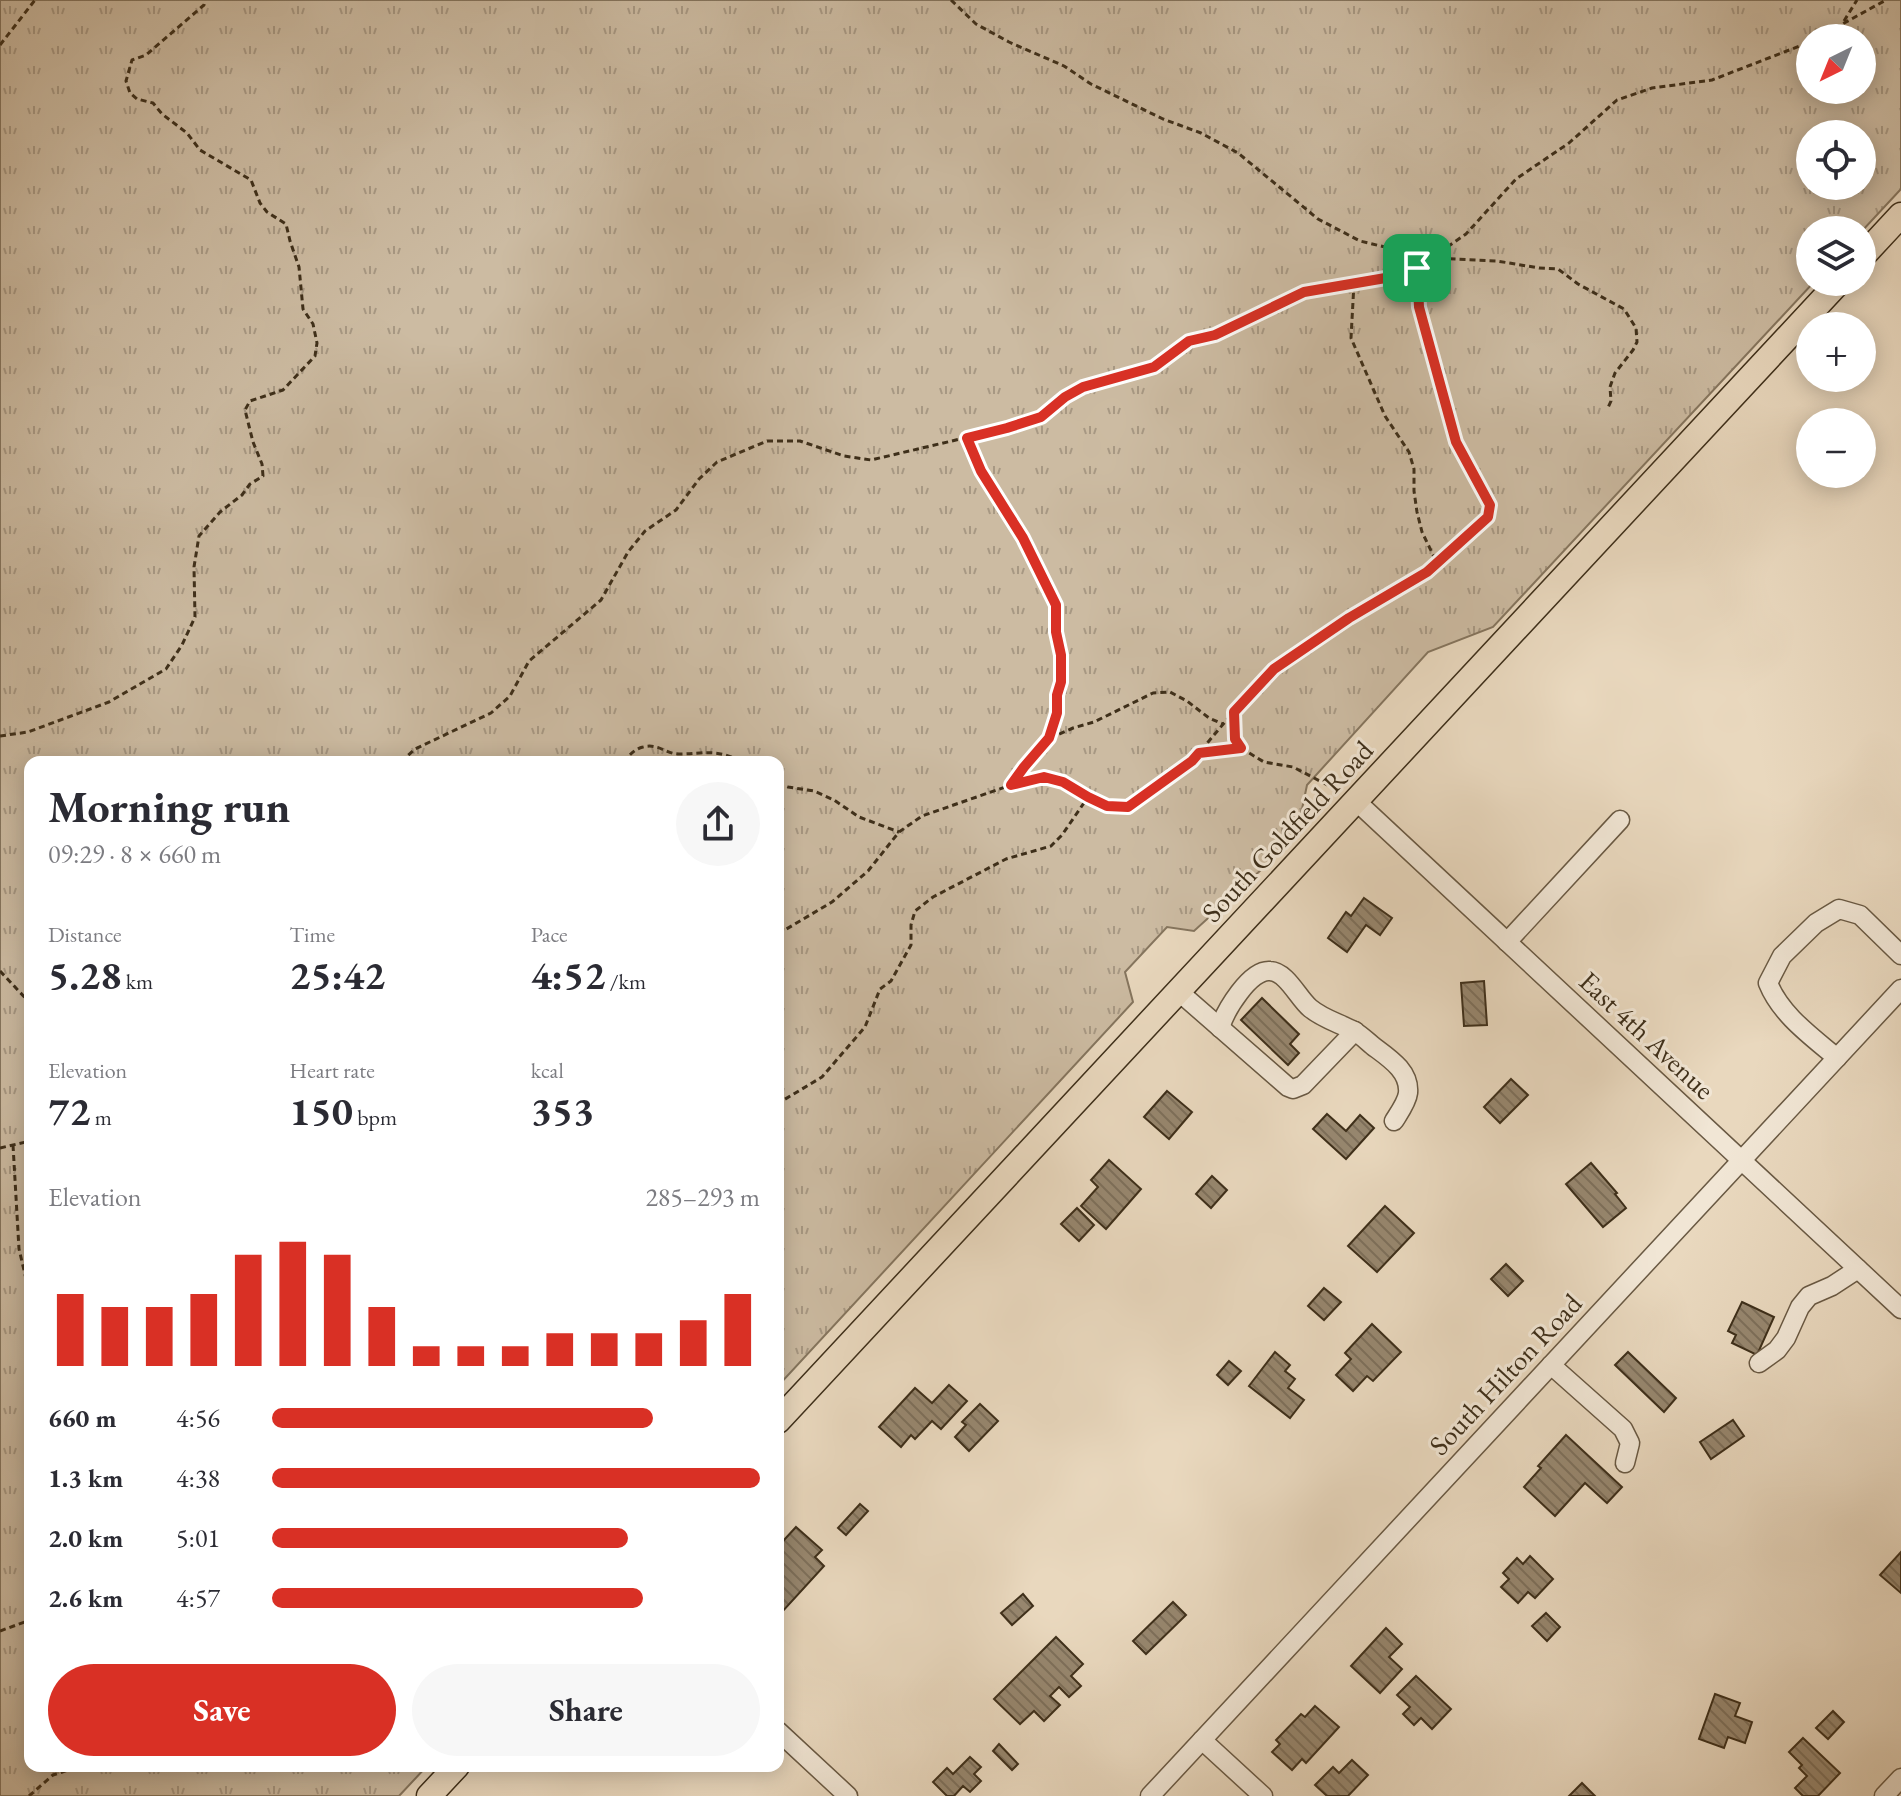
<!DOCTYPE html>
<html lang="en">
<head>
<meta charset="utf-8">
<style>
	:root { --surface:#fff; --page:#f7f7f7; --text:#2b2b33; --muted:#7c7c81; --accent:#d93025 }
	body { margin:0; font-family:"EB Garamond",serif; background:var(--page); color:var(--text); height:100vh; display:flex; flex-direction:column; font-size:30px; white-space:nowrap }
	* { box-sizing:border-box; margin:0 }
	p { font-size:26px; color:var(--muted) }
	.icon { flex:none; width:44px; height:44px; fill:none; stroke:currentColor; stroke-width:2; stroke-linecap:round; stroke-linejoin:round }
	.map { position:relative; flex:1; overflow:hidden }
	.side { position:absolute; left:24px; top:756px; width:760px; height:1016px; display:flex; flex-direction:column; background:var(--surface); border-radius:16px; box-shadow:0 4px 20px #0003 }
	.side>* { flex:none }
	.needle { width:52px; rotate:223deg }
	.buttons { position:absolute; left:1796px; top:24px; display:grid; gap:16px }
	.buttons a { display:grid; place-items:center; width:80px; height:80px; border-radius:50%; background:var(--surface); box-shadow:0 4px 20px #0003; font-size:40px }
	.pin { position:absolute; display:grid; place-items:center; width:68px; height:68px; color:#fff; margin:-34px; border-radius:16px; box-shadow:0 4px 12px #0006 }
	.round { display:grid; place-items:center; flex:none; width:84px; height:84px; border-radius:42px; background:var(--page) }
	.summary { display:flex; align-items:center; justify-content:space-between; height:136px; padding:0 24px }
	h1 { font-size:44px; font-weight:700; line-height:60px }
	.metrics { display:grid; grid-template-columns:repeat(3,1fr); gap:12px; height:136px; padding:8px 24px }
	.metrics div { display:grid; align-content:center }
	.metrics b { font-size:40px; font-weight:700 }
	.metrics small { font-size:22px; font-weight:400 }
	.metrics p { font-size:22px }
	.chart { height:224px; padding:16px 24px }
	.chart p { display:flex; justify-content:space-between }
	.chart svg { width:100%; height:144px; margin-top:8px; stroke:var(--accent); stroke-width:6 }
	.cta { display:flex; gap:16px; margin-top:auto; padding:16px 24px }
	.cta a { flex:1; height:92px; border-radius:48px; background:var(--accent); color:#fff; font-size:32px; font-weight:700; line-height:92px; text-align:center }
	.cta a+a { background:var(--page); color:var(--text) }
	ul { padding:0 24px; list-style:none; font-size:26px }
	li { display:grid; grid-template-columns:128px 96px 1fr; align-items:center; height:60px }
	li i { height:20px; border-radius:10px; background:var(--accent) }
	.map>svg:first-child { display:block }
	.grass { fill:url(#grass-tufts); stroke:#85755e; stroke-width:2; fill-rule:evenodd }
	.building { fill:url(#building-back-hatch); stroke:#3e2f1a; stroke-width:2 }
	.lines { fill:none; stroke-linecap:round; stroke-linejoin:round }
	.minor-casing { stroke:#695943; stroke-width:21 }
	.major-casing { stroke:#3e2f1a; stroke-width:27 }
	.path { stroke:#3e2f1a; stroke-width:3; stroke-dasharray:6 4; stroke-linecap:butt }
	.minor { stroke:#f1e6d5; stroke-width:18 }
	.major { stroke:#e9d8be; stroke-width:24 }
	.route-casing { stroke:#fff; stroke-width:16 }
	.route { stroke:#d93025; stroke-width:10 }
	.labels { text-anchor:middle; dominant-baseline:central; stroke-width:6; stroke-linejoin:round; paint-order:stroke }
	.street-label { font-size:28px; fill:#3e2f1a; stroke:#f1e6d5 }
</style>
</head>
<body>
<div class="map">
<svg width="1901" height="1796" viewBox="0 0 1901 1796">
	<defs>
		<pattern id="grass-tufts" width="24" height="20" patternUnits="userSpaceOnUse" patternTransform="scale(2)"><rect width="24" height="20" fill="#ccbba2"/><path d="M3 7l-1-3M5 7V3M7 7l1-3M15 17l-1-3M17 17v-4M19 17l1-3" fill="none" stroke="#a79883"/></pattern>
		<pattern id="building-back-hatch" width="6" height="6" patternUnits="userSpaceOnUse" patternTransform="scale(2)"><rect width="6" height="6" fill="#97876f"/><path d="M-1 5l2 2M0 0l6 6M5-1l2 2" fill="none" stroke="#7d6f5a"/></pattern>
	</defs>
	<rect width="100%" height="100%" fill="#e9d8be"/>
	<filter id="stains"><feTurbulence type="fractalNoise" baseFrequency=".0025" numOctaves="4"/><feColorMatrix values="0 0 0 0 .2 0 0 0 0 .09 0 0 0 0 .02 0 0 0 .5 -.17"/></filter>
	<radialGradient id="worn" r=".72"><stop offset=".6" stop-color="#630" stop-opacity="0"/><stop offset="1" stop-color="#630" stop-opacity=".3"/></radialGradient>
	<path class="grass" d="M0,0H1901V189L1862,231L1810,230V282H1814L1493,627L1428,652L1307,785L1296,838L1194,931L1167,927L1125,972L1133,1002L778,1386V762H30V1766H427L399,1796H0ZM1810,38H1862V90H1810ZM1810,134H1862V186H1810Z"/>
	<g class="building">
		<polygon points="1364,898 1392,918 1380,935 1366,925 1347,952 1328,938 1346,912 1351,916"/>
		<polygon points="1484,981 1487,1025 1464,1026 1461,983"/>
		<polygon points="1262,998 1299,1034 1290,1044 1299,1053 1288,1065 1241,1020"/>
		<polygon points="1511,1079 1528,1095 1500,1123 1484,1107"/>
		<polygon points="1167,1091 1192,1112 1169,1139 1144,1117"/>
		<polygon points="1327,1114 1346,1131 1360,1115 1374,1128 1346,1159 1313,1129"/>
		<polygon points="1109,1160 1141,1189 1106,1229 1081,1206 1098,1187 1091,1180"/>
		<polygon points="1591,1163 1617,1193 1615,1194 1626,1208 1603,1227 1566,1184"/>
		<polygon points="1212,1176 1227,1190 1211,1208 1196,1194"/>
		<polygon points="1385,1206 1414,1233 1377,1272 1348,1246"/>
		<polygon points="1077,1208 1094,1225 1079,1241 1061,1224"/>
		<polygon points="1506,1264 1523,1281 1508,1296 1491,1279"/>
		<polygon points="1324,1288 1341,1302 1324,1320 1308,1306"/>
		<polygon points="1742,1302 1774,1317 1757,1355 1732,1343 1736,1335 1728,1331"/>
		<polygon points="1372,1324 1401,1352 1373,1381 1367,1376 1353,1391 1336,1375 1351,1359 1345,1353"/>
		<polygon points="1275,1352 1290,1365 1285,1371 1295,1379 1288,1388 1304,1400 1290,1418 1249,1386"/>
		<polygon points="1628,1352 1676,1398 1664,1412 1615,1365"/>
		<polygon points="1229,1361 1241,1371 1228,1385 1217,1375"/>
		<polygon points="949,1385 967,1401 941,1429 932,1421 915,1439 911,1435 901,1447 879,1427 915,1388 932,1403"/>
		<polygon points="980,1404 998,1421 969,1451 955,1437 966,1425 962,1422"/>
		<polygon points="1733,1420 1744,1436 1711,1459 1700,1442"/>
		<polygon points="1566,1435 1622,1487 1607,1503 1585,1483 1555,1516 1524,1487 1541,1468 1538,1466"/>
		<polygon points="860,1504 868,1511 846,1535 838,1528"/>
		<polygon points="796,1527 822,1550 815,1557 824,1566 782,1612 778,1609 778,1535 784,1540"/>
		<polygon points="1901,1552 1901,1593 1880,1575"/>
		<polygon points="1530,1556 1553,1579 1535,1598 1528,1592 1518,1603 1501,1587 1509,1579 1503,1573 1517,1558 1523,1564"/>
		<polygon points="1023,1594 1033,1606 1012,1625 1001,1613"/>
		<polygon points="1173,1602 1186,1615 1146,1654 1133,1641"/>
		<polygon points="1546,1613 1560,1627 1547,1641 1532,1626"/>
		<polygon points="1386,1628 1402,1644 1389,1657 1402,1669 1380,1693 1351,1666"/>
		<polygon points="1056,1637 1083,1664 1071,1676 1081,1686 1069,1697 1059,1687 1050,1696 1060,1705 1044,1721 1034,1711 1020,1724 994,1699"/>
		<polygon points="1416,1676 1451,1709 1432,1729 1421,1718 1414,1725 1403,1714 1410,1707 1397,1695"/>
		<polygon points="1715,1694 1740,1703 1735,1716 1752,1722 1745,1743 1728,1737 1724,1748 1699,1739"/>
		<polygon points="1315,1706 1339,1727 1306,1763 1302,1759 1292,1770 1272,1752 1280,1744 1276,1740 1301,1714 1305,1717"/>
		<polygon points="1833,1711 1844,1722 1828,1739 1816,1728"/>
		<polygon points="1803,1738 1840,1773 1818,1796 1803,1796 1795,1788 1807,1776 1799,1768 1802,1765 1789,1752"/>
		<polygon points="999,1744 1018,1764 1012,1770 993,1751"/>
		<polygon points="970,1757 981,1767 974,1774 981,1781 970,1792 963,1786 954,1796 947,1796 933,1782 947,1768 953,1774"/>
		<polygon points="1352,1760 1368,1775 1348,1796 1327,1796 1315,1785 1333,1767 1339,1773"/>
		<polygon points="1582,1783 1595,1796 1569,1796"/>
	</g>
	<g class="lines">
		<g class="minor-casing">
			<g id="minor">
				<polyline points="1356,801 1901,1309"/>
				<polyline points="1507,942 1620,820"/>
				<polyline points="1178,991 1288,1087 1293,1089 1303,1085 1355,1031"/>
				<path d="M1220,1028C1225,1011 1250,969 1270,971C1287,972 1298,998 1310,1008C1323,1019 1339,1023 1354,1031C1361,1035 1367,1041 1373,1046C1389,1058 1410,1071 1408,1093C1407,1102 1399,1113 1394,1121"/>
				<path d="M1837,1058C1811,1036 1781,1015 1768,983L1782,956L1816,923L1839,909L1860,915L1901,955"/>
				<polyline points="1759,1363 1777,1350 1786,1338 1800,1307 1809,1296 1832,1286 1858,1269"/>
				<polyline points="1551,1365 1623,1429 1630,1443 1625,1463"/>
				<polyline points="778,1731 848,1796"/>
				<polyline points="1202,1740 1263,1796"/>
				<polyline points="1150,1796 1901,989"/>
				<polyline points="1884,1796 1901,1778"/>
			</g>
		</g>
		<g class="major-casing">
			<g id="major">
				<polyline points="1862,257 1901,215"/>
				<polyline points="778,1421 1839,282"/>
				<polyline points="429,1796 457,1766"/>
			</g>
		</g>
		<g class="path">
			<polyline points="951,0 976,24 1009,42 1064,66 1091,84 1163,119 1201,133 1238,153 1318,219 1360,241 1431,258 1497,261 1539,268 1558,269 1578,284 1624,309 1636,328 1637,342 1633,350 1615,373 1610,387 1611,401 1607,410"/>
			<polyline points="1844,21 1857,0"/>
			<polyline points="1817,38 1886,0"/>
			<polyline points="0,45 35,0"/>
			<polyline points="1354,283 1351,338 1385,416 1409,452 1414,469 1414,491 1417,512 1422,532 1437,563"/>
			<polyline points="967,438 981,471 1023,538 1056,605 1056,632 1061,655 1061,682 1057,695 1057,713 1049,738 1024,767 1011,785"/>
			<polyline points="1234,713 1235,739 1241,748"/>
			<polyline points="0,736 28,732 109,702 166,669 182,645 195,617 194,567 199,536 220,512 242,495 250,484 263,476 262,464 253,442 245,410 250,401 283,390 315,356 317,343 313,324 303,309 299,267 290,241 286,224 267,212 260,203 251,180 200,150 187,133 162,114 153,103 137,99 130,93 126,81 132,60 146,55 204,5 205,0"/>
			<polyline points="1050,738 1073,728 1094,722 1153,693 1170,692 1187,701 1209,718 1223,724"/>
			<polyline points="1201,753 1241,748 1264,762 1293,767 1339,791"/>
			<polyline points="401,762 415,749 491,713 510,696 529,661 601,600 628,552 645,531 676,510 699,479 717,462 767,441 800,441 844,456 871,460 1007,428 1041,417 1065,397 1083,387 1154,367 1189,341 1215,335 1304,292 1403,275 1417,268 1466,234 1516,179 1569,143 1617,100 1652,88 1712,80 1810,42"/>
			<path d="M623,762C629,756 634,749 643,747C658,743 666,754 679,754C702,754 718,748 741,762"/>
			<polyline points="778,783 788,787 814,791 834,800 859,817 899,832"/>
			<polyline points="778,934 832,902 868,871 899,832 922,816 1011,785 1044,777 1063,782 1088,797 1107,806 1128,807 1192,761 1247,696 1274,669 1349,618 1427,572 1488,517 1490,505 1456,442 1419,307 1417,268"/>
			<polyline points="0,971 30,1003"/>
			<polyline points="778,1106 782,1101 822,1077 865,1027 880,989 891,981 911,945 911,925 915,911 933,897 1006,859 1051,846 1062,835 1088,797"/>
			<polyline points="13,1145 19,1249 27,1283 30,1313"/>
			<polyline points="0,1148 30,1141"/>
			<polyline points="0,1631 30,1620"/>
			<polyline points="29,1796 53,1775 81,1766"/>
		</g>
		<use href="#minor" class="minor"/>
		<use href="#major" class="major"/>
	</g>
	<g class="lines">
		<g class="route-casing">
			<polygon id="route" points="1417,268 1419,307 1456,442 1490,505 1488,517 1427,572 1349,618 1274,669 1234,712 1235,739 1241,748 1199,753 1192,761 1128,807 1107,806 1088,797 1063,782 1044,777 1011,785 1024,767 1049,738 1057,713 1057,695 1061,682 1061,655 1056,632 1056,605 1023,538 981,471 967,438 1007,428 1041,417 1065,397 1083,387 1154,367 1189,341 1215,335 1304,292 1403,275"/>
		</g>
		<use href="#route" class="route"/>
	</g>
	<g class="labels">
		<g class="street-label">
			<text transform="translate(1287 831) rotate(-47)">South Goldfield Road</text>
			<text transform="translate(1647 1035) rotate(43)">East 4th Avenue</text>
			<text transform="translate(1505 1374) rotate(-47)">South Hilton Road</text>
		</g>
	</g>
	<rect width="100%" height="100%" filter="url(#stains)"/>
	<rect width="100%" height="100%" fill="url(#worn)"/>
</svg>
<div class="buttons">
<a><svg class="needle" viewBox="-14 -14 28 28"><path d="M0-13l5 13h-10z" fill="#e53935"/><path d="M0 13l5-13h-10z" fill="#7c7c81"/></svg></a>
<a><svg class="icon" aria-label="locate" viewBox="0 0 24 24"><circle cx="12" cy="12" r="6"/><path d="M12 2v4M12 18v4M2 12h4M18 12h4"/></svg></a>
<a><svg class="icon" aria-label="layers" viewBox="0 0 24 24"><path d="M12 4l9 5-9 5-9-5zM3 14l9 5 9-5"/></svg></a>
<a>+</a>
<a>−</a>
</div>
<div class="pin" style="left:1417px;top:268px;background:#1e9e55"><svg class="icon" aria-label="arrive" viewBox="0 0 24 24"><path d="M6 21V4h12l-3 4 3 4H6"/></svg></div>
<section class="side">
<div class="summary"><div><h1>Morning run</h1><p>09:29 · 8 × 660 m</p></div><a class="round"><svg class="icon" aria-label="share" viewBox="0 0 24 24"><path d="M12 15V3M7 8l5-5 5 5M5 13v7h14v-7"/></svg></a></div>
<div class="metrics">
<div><p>Distance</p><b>5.28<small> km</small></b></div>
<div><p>Time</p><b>25:42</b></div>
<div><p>Pace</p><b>4:52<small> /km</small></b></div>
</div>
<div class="metrics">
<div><p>Elevation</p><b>72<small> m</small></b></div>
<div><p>Heart rate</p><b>150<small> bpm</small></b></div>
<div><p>kcal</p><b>353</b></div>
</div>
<div class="chart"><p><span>Elevation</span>285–293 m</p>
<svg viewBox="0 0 160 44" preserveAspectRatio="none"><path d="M5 44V22M15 44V26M25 44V26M35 44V22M45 44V10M55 44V6M65 44V10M75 44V26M85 44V38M95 44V38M105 44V38M115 44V34M125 44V34M135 44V34M145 44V30M155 44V22"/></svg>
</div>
<ul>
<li><b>660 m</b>4:56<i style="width:78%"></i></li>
<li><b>1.3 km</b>4:38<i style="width:100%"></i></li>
<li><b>2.0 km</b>5:01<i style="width:73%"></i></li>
<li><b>2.6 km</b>4:57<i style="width:76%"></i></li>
</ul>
<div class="cta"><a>Save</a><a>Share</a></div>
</section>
</div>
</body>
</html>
